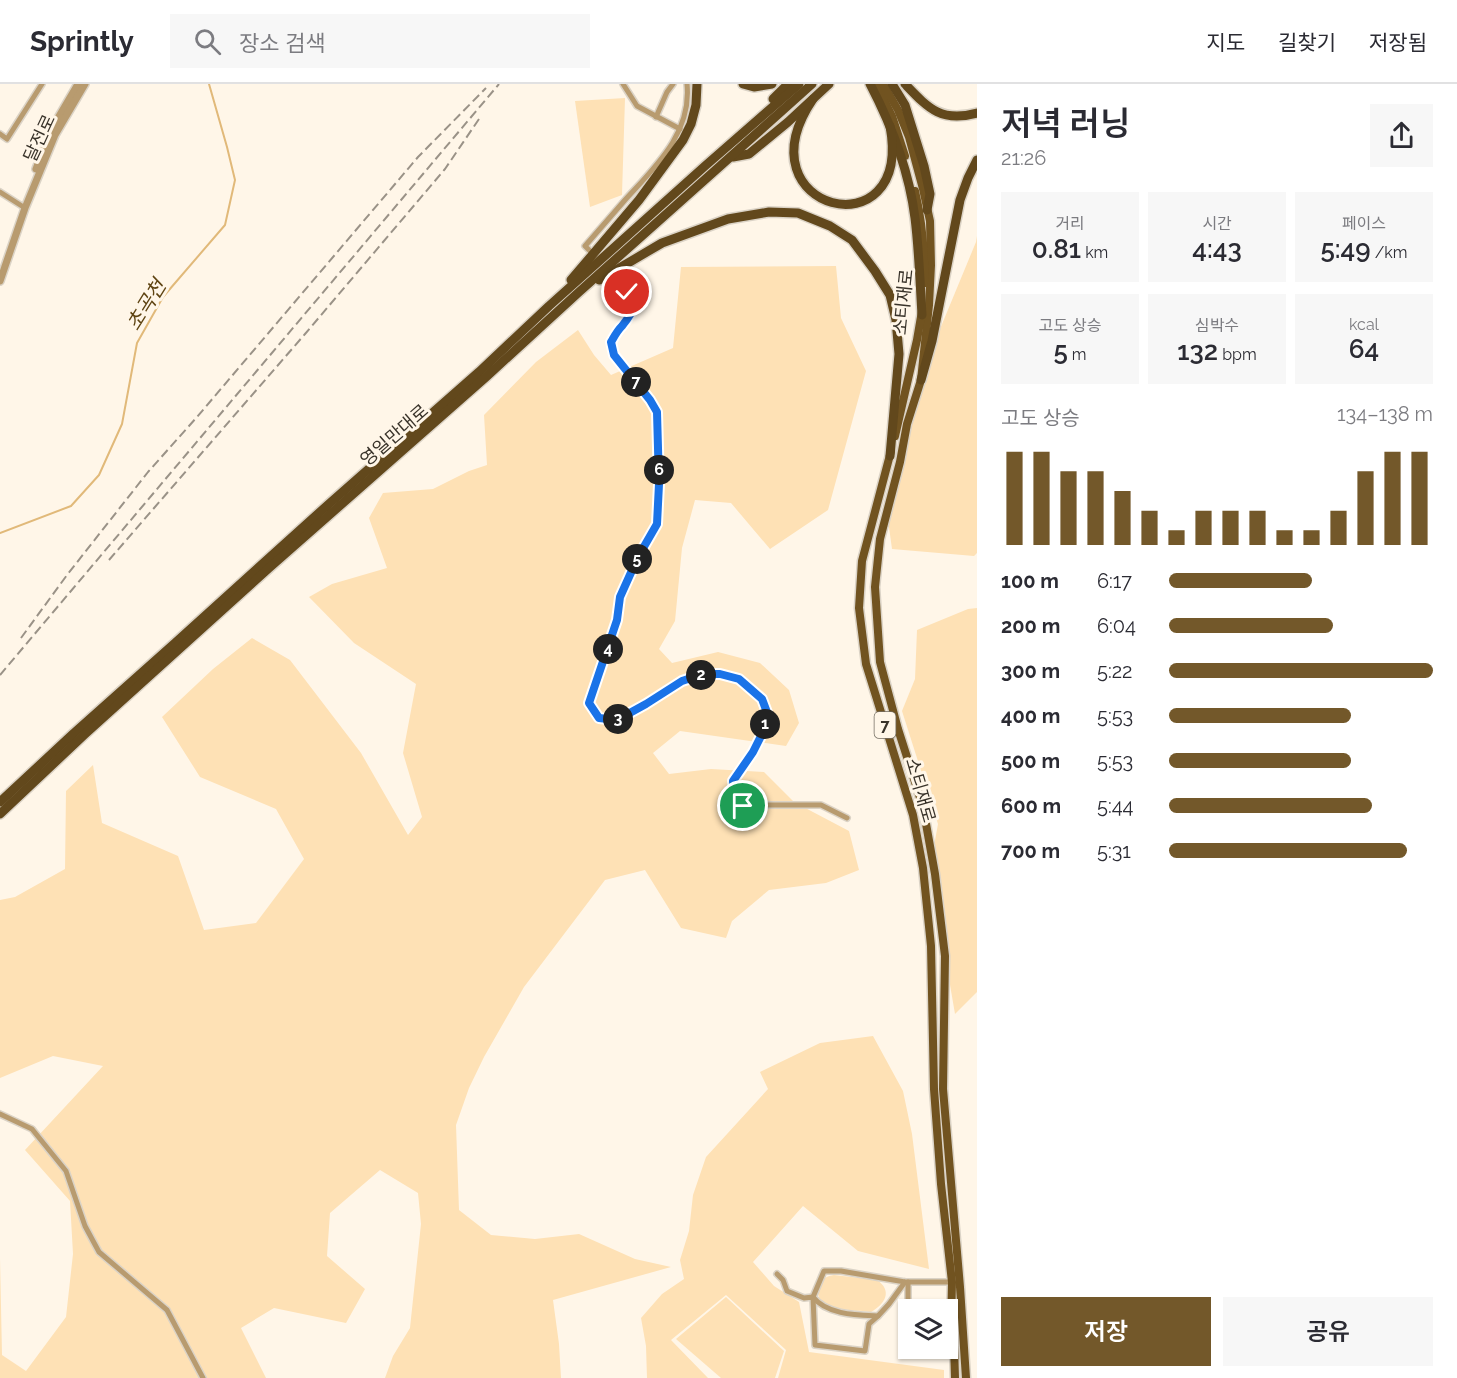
<!DOCTYPE html>
<html lang="ko">
<head>
<meta charset="utf-8">
<style>
	:root { --surface:#fff; --page:#f7f7f7; --text:#2b2b33; --muted:#7c7c81; --line:#e1e1e2; --accent:#73582a }
	body { margin:0; font-family:Raleway,"Noto Sans KR",sans-serif; background:var(--page); color:var(--text); height:100vh; display:flex; flex-direction:column; font-size:22px; white-space:nowrap }
	* { box-sizing:border-box; margin:0 }
	p { font-size:20px; color:var(--muted) }
	.icon { flex:none; width:33px; height:33px; fill:none; stroke:currentColor; stroke-width:2; stroke-linecap:round; stroke-linejoin:round }
	.map { position:relative; flex:1; overflow:hidden }
	.details { display:flex; flex-direction:column; background:var(--surface); width:480px }
	.details>* { flex:none }
	.controls { position:absolute; left:898px; top:1215px; display:grid; gap:12px }
	.controls a { display:grid; place-items:center; width:60px; height:60px; border-radius:0px; background:var(--surface); box-shadow:0 2px 4px #0004; font-size:30px }
	.pin { position:absolute; display:grid; place-items:center; width:51px; height:51px; color:#fff; margin:-26px; border:3px solid #fff; border-radius:50%; box-shadow:0 2px 6px #0007 }
	.km { position:absolute; width:30px; height:30px; margin:-15px; border-radius:50%; background:#222; color:#fff; font-size:16px; line-height:30px; text-align:center }
	.round { display:grid; place-items:center; flex:none; width:63px; height:63px; border-radius:0px; background:var(--page) }
	.overview { display:flex; align-items:center; justify-content:space-between; height:102px; padding:0 24px }
	h1 { font-size:33px; font-weight:600; line-height:45px }
	.stats { display:grid; grid-template-columns:repeat(3,1fr); gap:9px; height:102px; padding:6px 24px }
	.stats div { display:grid; align-content:center; border-radius:0px; background:var(--page); text-align:center }
	.stats b { font-size:26px; font-weight:600 }
	.stats small { font-size:16px; font-weight:400 }
	.stats p { font-size:16px }
	.chart { height:168px; padding:12px 24px }
	.chart p { display:flex; justify-content:space-between }
	.chart svg { width:100%; height:108px; margin-top:6px; stroke:var(--accent); stroke-width:6 }
	.button { display:flex; gap:12px; margin-top:auto; padding:12px 24px }
	.button a { flex:1; height:69px; border-radius:0px; background:var(--accent); color:#fff; font-size:24px; font-weight:600; line-height:69px; text-align:center }
	.button a+a { background:var(--page); color:var(--text) }
	ul { padding:0 24px; list-style:none; font-size:20px }
	li { display:grid; grid-template-columns:96px 72px 1fr; align-items:center; height:45px }
	li i { height:15px; border-radius:8px; background:var(--accent) }
	header { display:flex; align-items:center; gap:36px; box-sizing:border-box; height:84px; padding:0 30px; background:var(--surface); border-bottom:2px solid var(--line) }
	header strong { font-size:28px }
	nav { display:flex; gap:33px; margin-inline-start:auto; font-size:21px }
	.search { width:420px; height:54px; background:var(--page); display:flex; align-items:center; gap:15px; box-sizing:border-box; padding:0 21px; border-radius:0px; color:var(--muted); font-size:22px }
	main { display:flex; flex:1; min-height:0 }
	.map>svg:first-child { display:block }
	.green { fill:#fee1b5 }
	.lines { fill:none; stroke-linecap:round; stroke-linejoin:round }
	.stream { stroke:#e1b979; stroke-width:2 }
	.minor-casing { stroke:#dbd3c6; stroke-width:8 }
	.tertiary-casing { stroke:#dbd3c6; stroke-width:10 }
	.primary-casing { stroke:#dbd3c6; stroke-width:11 }
	.trunk-casing { stroke:#dbd3c6; stroke-width:12 }
	.minor { stroke:#b89b6f; stroke-width:5 }
	.tertiary { stroke:#b89b6f; stroke-width:7 }
	.primary { stroke:#715320; stroke-width:8 }
	.trunk { stroke:#62481c; stroke-width:9 }
	.rail { stroke:#9a9287; stroke-width:2; stroke-dasharray:9 4.5; stroke-linecap:butt }
	.route-casing { stroke:#fff; stroke-width:12 }
	.route { stroke:#1a73e8; stroke-width:8 }
	.labels { text-anchor:middle; dominant-baseline:central; stroke-width:6; stroke-linejoin:round; paint-order:stroke }
	.shield { fill:#fff6e8; stroke:#746e63; stroke-width:1.5 }
	.shield-label { font-size:16px; font-weight:bold; fill:#39332a }
	.street-label { font-size:18px; fill:#39332a; stroke:#fff6e8 }
	.water-label { font-size:20px; font-style:italic; fill:#5e4311; stroke:#fff6e8 }
</style>
</head>
<body>
<header>
<strong>Sprintly</strong>
<div class="search"><svg class="icon" aria-label="search" viewBox="0 0 24 24"><circle cx="10" cy="10" r="6"/><path d="M15 15l6 6"/></svg>장소 검색</div>
<nav><a>지도</a><a>길찾기</a><a>저장됨</a></nav>
</header>
<main>
<div class="map">
<svg width="977" height="1294" viewBox="0 0 977 1294">
	<rect width="100%" height="100%" fill="#fff6e8"/>
	<g class="green">
		<polygon points="625,14 622,111 590,123 575,17"/>
		<polygon points="977,152 977,469 974,472 892,465 888,436 910,328 928,274 976,158"/>
		<polygon points="836,182 841,234 866,287 828,426 770,465 731,419 695,416 682,464 675,537 659,565 672,579 718,568 760,579 789,606 799,639 786,662 680,647 653,669 669,690 711,685 764,688 794,718 849,747 859,786 826,799 769,806 732,837 726,854 681,844 645,786 605,796 524,903 484,973 469,1004 456,1041 459,1126 491,1151 535,1155 579,1150 635,1175 671,1183 553,1216 559,1260 561,1294 385,1294 393,1272 410,1244 421,1140 418,1109 380,1086 330,1129 327,1172 365,1205 346,1239 274,1224 241,1244 266,1294 0,1294 0,1174 2,1271 26,1287 66,1233 73,1170 70,1117 25,1066 103,982 53,972 0,994 0,816 15,813 65,785 66,707 93,681 102,739 178,772 204,846 256,839 304,775 276,725 200,693 162,633 213,585 252,554 290,576 361,669 408,751 422,733 403,669 416,600 354,559 309,513 332,500 387,484 369,434 383,409 433,405 469,387 487,381 484,331 536,278 578,246 594,271 611,291 673,264 681,183"/>
		<polygon points="977,524 977,908 955,930 930,784 938,740 902,627 915,595 917,546 968,525"/>
		<polygon points="873,952 903,1007 912,1050 929,1185 858,1167 803,1122 753,1178 774,1202 799,1218 809,1268 944,1286 944,1294 778,1294 786,1266 726,1211 671,1256 708,1294 647,1294 646,1262 641,1234 662,1210 684,1195 680,1176 689,1147 693,1111 706,1073 768,1005 760,988 820,959"/>
		<path d="M834,1191L877,1196C893,1207 885,1220 871,1228C859,1226 833,1227 823,1219C819,1215 818,1211 817,1206C821,1196 823,1193 834,1191Z"/>
		<polygon points="726,1213 784,1267 775,1294 721,1294 676,1255"/>
	</g>
	<g class="lines">
		<polyline class="stream" points="0,449 71,422 99,391 122,340 137,259 163,213 225,141 235,96 227,63 209,0"/>
		<g class="minor-casing">
			<g id="minor">
				<polyline points="623,0 637,22 680,45"/>
				<polyline points="656,33 667,8 673,0"/>
				<polyline points="0,50 7,55 42,0"/>
				<polyline points="0,108 25,124"/>
				<path d="M591,168L585,162C599,146 612,131 625,116C655,83 692,49 687,0"/>
				<path d="M616,194L627,208L633,218L632,230L619,245L611,258C612,263 612,268 615,272C626,293 654,309 658,334L659,400L657,440L638,473L619,513L617,535L589,619L599,634L617,636L646,620L682,597L703,590H720L739,595L762,615L768,631L764,646L753,668L733,697L734,712L743,722L766,721H821L847,734"/>
				<polyline points="0,1030 32,1045 66,1087 85,1142 99,1168 167,1226 203,1294"/>
				<polyline points="777,1190 783,1196 787,1207 804,1214 813,1213 815,1261 865,1267 869,1240 878,1232"/>
				<path d="M905,1198L889,1220L878,1232C858,1231 827,1231 813,1213L824,1187H841L905,1198H952"/>
				<polyline points="908,1198 908,1215"/>
			</g>
		</g>
		<g class="tertiary-casing">
			<g id="tertiary">
				<polyline points="36,85 51,46 78,0"/>
				<polyline points="0,197 25,124 55,51 85,0"/>
			</g>
		</g>
		<g class="primary-casing">
			<g id="primary">
				<polyline points="876,0 892,32 905,72"/>
				<polyline points="883,0 898,26 909,53 923,105 930,137 931,181 929,221 921,296 907,340 900,378 880,455 875,503 880,578 898,645 923,723 935,790 945,872 943,1005 960,1203 966,1294"/>
				<path d="M915,107C922,137 925,168 924,199"/>
				<polyline points="895,352 917,256 922,227"/>
				<polyline points="891,367 862,477 859,524 866,580 913,731 923,784 931,862 934,1005 941,1100 952,1198 951,1242 954,1261 955,1294"/>
			</g>
		</g>
		<g class="trunk-casing">
			<g id="trunk">
				<polyline points="743,0 754,3 772,0"/>
				<path d="M870,0C892,42 909,87 915,134C919,166 920,199 922,231"/>
				<polyline points="892,0 905,21 924,82 930,110 927,126"/>
				<path d="M905,0C928,24 941,39 977,29"/>
				<polyline points="773,15 788,0"/>
				<path d="M813,15C737,127 914,170 890,42"/>
				<polyline points="733,73 749,70 788,38 829,0"/>
				<polyline points="571,196 639,116 683,56 691,40 696,21 697,0"/>
				<polyline points="599,196 662,159 728,135 769,128 798,129 830,142 852,156 875,187 890,211 896,236 899,270 890,372"/>
				<polyline points="921,296 932,257 960,116 968,94 977,76"/>
				<polyline points="0,718 74,649 175,559 330,419 479,288 549,222 705,82 799,0"/>
				<polyline points="0,730 85,650 269,484 487,292 579,208 812,0"/>
			</g>
		</g>
		<use href="#minor" class="minor"/>
		<use href="#tertiary" class="tertiary"/>
		<use href="#primary" class="primary"/>
		<use href="#trunk" class="trunk"/>
		<g class="rail">
			<polyline points="109,476 305,250 445,85 479,35"/>
			<polyline points="21,554 67,491 148,388 197,333 418,73 486,4"/>
			<polyline points="0,591 499,0"/>
		</g>
	</g>
	<g class="lines">
		<g class="route-casing">
			<path id="route" d="M627,208C636,225 633,228 622,242C617,247 614,253 611,258L614,271L650,316L657,328L659,400L657,440L638,473L620,513L617,536L589,619L599,634L617,636L646,620L682,597L703,590H720L739,595L762,615L768,631L764,646L753,668L733,697L734,712L743,722"/>
		</g>
		<use href="#route" class="route"/>
	</g>
	<g class="labels">
		<rect class="shield" x="874.5" y="628" width="21" height="26" rx="4.5"/>
		<g class="shield-label">
			<text x="885" y="641">7</text>
		</g>
		<g class="street-label">
			<text transform="translate(39 54) rotate(-65)">달전로</text>
			<text transform="translate(903 218) rotate(-84)">소티재로</text>
			<text transform="translate(394 351) rotate(-41)">영일만대로</text>
			<text transform="translate(921 706) rotate(74)">소티재로</text>
		</g>
		<g class="water-label">
			<text transform="translate(146 221) rotate(-58)">초곡천</text>
		</g>
	</g>
</svg>
<div class="controls">
<a><svg class="icon" aria-label="layers" viewBox="0 0 24 24"><path d="M12 4l9 5-9 5-9-5zM3 14l9 5 9-5"/></svg></a>
</div>
<div class="pin" style="left:743px;top:722px;background:#1e9e55"><svg class="icon" aria-label="arrive" viewBox="0 0 24 24"><path d="M6 21V4h12l-3 4 3 4H6"/></svg></div>
<div class="pin" style="left:627px;top:208px;background:#d93025"><svg class="icon" aria-label="check" viewBox="0 0 24 24"><path d="M5 12l5 5 9-10"/></svg></div>
<b class="km" style="left:765px;top:640px">1</b>
<b class="km" style="left:701px;top:591px">2</b>
<b class="km" style="left:618px;top:635px">3</b>
<b class="km" style="left:608px;top:565px">4</b>
<b class="km" style="left:637px;top:475px">5</b>
<b class="km" style="left:659px;top:386px">6</b>
<b class="km" style="left:636px;top:298px">7</b>
</div>
<section class="details">
<div class="overview"><div><h1>저녁 러닝</h1><p>21:26</p></div><a class="round"><svg class="icon" aria-label="share" viewBox="0 0 24 24"><path d="M12 15V3M7 8l5-5 5 5M5 13v7h14v-7"/></svg></a></div>
<div class="stats">
<div><p>거리</p><b>0.81<small> km</small></b></div>
<div><p>시간</p><b>4:43</b></div>
<div><p>페이스</p><b>5:49<small> /km</small></b></div>
</div>
<div class="stats">
<div><p>고도 상승</p><b>5<small> m</small></b></div>
<div><p>심박수</p><b>132<small> bpm</small></b></div>
<div><p>kcal</p><b>64</b></div>
</div>
<div class="chart"><p><span>고도 상승</span>134–138 m</p>
<svg viewBox="0 0 160 44" preserveAspectRatio="none"><path d="M5 44V6M15 44V6M25 44V14M35 44V14M45 44V22M55 44V30M65 44V38M75 44V30M85 44V30M95 44V30M105 44V38M115 44V38M125 44V30M135 44V14M145 44V6M155 44V6"/></svg>
</div>
<ul>
<li><b>100 m</b>6:17<i style="width:54%"></i></li>
<li><b>200 m</b>6:04<i style="width:62%"></i></li>
<li><b>300 m</b>5:22<i style="width:100%"></i></li>
<li><b>400 m</b>5:53<i style="width:69%"></i></li>
<li><b>500 m</b>5:53<i style="width:69%"></i></li>
<li><b>600 m</b>5:44<i style="width:77%"></i></li>
<li><b>700 m</b>5:31<i style="width:90%"></i></li>
</ul>
<div class="button"><a>저장</a><a>공유</a></div>
</section>
</main>
</body>
</html>
